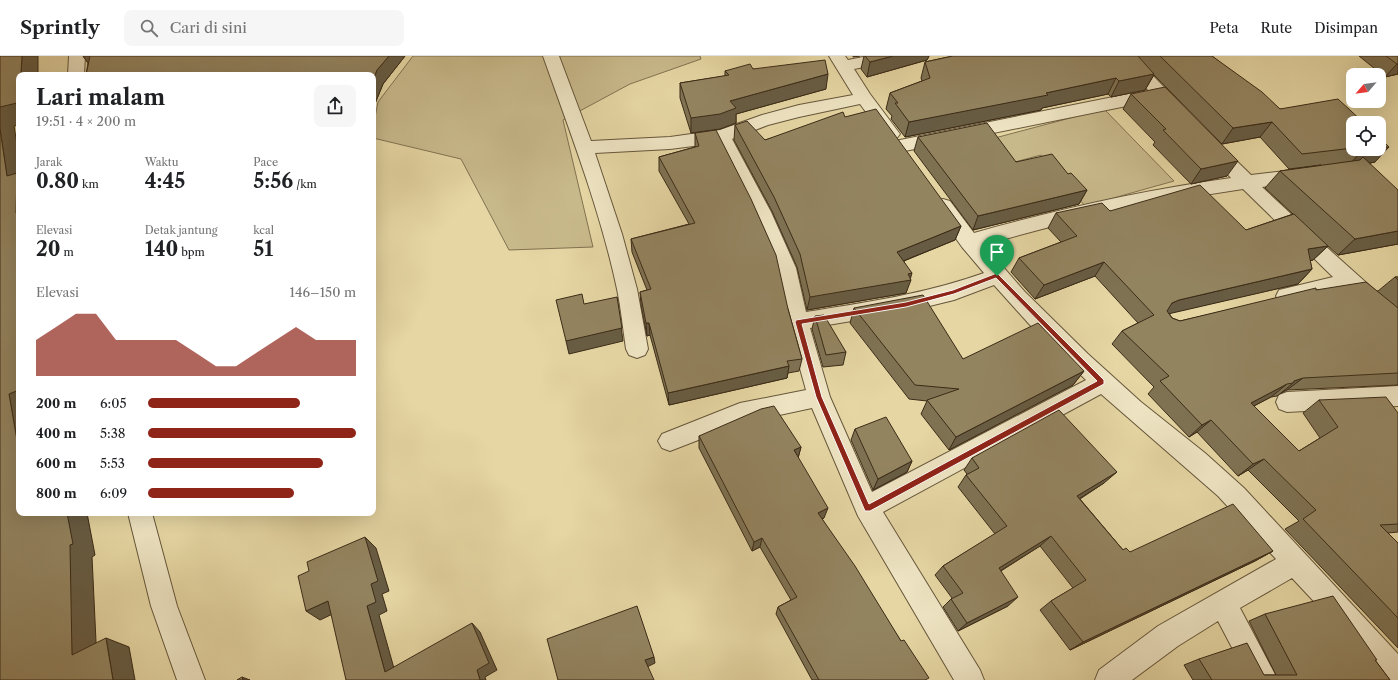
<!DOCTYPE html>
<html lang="id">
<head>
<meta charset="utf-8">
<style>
	:root { --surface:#fff; --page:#f6f6f6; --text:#202124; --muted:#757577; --line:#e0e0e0; --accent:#8f2418 }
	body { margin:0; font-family:"Libre Caslon Text",serif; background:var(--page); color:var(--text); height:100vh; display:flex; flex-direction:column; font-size:15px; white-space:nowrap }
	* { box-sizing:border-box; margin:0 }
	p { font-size:13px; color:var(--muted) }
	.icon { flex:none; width:22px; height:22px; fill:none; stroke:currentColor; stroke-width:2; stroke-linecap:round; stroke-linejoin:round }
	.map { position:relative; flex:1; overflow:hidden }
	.panel { position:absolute; left:16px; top:16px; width:360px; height:444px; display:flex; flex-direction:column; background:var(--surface); border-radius:8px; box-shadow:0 4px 16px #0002 }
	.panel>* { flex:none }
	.needle { width:26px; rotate:242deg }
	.controls { position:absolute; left:1346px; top:12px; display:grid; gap:8px }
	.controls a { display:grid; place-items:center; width:40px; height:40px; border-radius:8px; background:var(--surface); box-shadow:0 4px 16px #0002; font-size:20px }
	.pin { position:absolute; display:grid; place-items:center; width:34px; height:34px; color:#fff; margin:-41px -17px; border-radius:50% 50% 50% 0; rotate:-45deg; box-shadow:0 0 4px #0007 }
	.pin .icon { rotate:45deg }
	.round { display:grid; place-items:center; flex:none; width:42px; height:42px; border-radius:8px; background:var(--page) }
	.summary { display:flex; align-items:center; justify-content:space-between; height:68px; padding:0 20px }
	h1 { font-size:22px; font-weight:700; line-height:30px }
	.figures { display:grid; grid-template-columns:repeat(3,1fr); gap:6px; height:68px; padding:4px 20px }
	.figures div { display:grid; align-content:center }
	.figures b { font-size:20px; font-weight:700 }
	.figures small { font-size:11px; font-weight:400 }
	.figures p { font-size:11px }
	.chart { height:112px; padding:8px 20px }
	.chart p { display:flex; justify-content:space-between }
	.chart svg { width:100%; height:72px; margin-top:4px; fill:var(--accent); opacity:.7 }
	ul { padding:0 20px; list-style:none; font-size:13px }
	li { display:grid; grid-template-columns:64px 48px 1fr; align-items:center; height:30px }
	li i { height:10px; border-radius:5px; background:var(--accent) }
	header { display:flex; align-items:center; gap:24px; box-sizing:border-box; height:56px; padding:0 20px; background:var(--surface); border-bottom:1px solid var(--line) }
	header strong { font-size:19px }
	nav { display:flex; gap:22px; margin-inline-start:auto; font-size:14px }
	.search { width:280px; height:36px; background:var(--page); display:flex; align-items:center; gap:10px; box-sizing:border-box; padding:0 14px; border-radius:8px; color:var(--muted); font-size:15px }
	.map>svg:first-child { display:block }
	.green { fill:#c8b98b; stroke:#827251 }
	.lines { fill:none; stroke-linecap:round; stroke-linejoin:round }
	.minor-casing { stroke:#66563a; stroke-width:2 }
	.minor { fill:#eee4c3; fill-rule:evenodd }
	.wall { fill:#7e7253; stroke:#3b2b17 }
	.shaded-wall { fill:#675c43; stroke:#3b2b17 }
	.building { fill:#938460; stroke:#3b2b17 }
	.route { fill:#8f2418; stroke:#fff; fill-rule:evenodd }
</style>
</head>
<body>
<header>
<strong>Sprintly</strong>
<div class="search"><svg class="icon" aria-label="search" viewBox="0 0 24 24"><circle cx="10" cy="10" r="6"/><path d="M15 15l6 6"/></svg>Cari di sini</div>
<nav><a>Peta</a><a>Rute</a><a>Disimpan</a></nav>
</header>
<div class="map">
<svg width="1398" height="624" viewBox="0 0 1398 624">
	<rect width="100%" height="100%" fill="#e5d6a3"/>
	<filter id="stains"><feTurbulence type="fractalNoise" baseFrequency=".005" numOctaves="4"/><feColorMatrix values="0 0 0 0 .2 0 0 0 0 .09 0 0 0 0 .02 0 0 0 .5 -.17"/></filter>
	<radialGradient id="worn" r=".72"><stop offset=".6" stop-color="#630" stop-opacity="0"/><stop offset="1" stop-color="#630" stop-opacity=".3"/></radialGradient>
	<g class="green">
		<polygon points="413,0 700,0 701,3 630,28 563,64 593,191 509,194 461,103 373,82 373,72 378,46"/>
		<polygon points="1104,53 1174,125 1085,150 1041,99 1011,107 991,83"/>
	</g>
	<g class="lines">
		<g class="minor-casing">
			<g id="minor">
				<polygon points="69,0 85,0 84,19 68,19"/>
				<path d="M543,0H559L591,85L670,81L720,74L762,59L799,49L853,39L829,0H845L848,4L868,0H901L899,4L854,13L870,38L900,78L897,82L891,84L885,82L860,48L799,61L768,69L732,83L771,156L796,212L806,256C868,246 925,238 984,217L962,191L933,150L936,145L943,143L950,145L974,177C1059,153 1144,134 1231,122L1202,90L1205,86L1211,84L1217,86L1251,119L1304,113L1311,114L1313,119L1311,124L1262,131L1333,197L1398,255V276L1391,273L1346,234L1286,248L1279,246L1276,240L1279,234L1333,221L1243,133C1155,146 1069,164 984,189L1025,236L1088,298L1141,346L1205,397L1244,432L1398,598V624H1384L1351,585L1292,522L1240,552L1278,624H1249L1218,565L1178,590L1132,624H1095L1099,614L1158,570L1276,503L1218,440L1101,338L883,456L980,614L984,624H954L858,460L812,352L742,367L670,395L662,392L658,385L662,378L740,347L806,334L787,266L776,212L751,156L717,87L670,93L595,97L622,178L637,233L648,293L645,299L637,302L629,299L626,293C623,273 621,252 617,233C600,153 570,76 543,0ZM994,229L1030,269L1086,324L872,436L830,341L810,272L905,256L954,244Z"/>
				<path d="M1117,0H1134L1182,50L1185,54L1182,58C1170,61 1164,52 1156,44L900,96L894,94L891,90L894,86L900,84L1148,34Z"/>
				<polygon points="1398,330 1398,350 1287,356 1279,353 1276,346 1279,339 1287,336"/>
				<polygon points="128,457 152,457 177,550 205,624 177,624 151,550"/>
			</g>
		</g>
		<use href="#minor" class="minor"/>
	</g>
	<g class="wall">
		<polygon points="83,0 405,0 383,28 374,50 373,50 373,19 86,19 88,7"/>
		<polygon points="864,0 929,0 927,4 867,21 861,13"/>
		<polygon points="953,0 1212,0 1280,53 1353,67 1353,93 1379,93 1375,106 1370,107 1398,188 1338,199 1328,190 1313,204 1310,205 1312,213 1298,228 1169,257 1172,262 1180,265 1316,234 1378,235 1395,221 1398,221 1398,329 1287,334 1281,337 1277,340 1271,341 1254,350 1299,395 1320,382 1303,357 1319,344 1398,357 1398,476 1388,477 1398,487 1398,592 1285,473 1299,465 1248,414 1238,420 1197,376 1189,381 1148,338 1154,331 1112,288 1122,275 1138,267 1095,220 1035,243 1011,216 1019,202 1061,186 1048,172 1056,157 1110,155 1246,174 1293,158 1265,132 1280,115 1321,109 1289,113 1260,81 1222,88 1154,19 1145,34 1111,41 1108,38 1042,52 1041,54 905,81 891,63 892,60 886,53 890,37 922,25 921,22 925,6"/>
		<polygon points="1359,0 1398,0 1398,18 1385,21"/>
		<polygon points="753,13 826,33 736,58 736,67 720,73 691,77 680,42 680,27 725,20 725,15"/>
		<polygon points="1131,38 1227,120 1191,128 1153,89 1155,86 1123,53"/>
		<polygon points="845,61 961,170 955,184 904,205 910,223 906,237 807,254 797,211 772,155 734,84 735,69 765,84"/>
		<polygon points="695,77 788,253 802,303 799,315 788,317 787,322 669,349 650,279 647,280 641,249 640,236 647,234 632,196 631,183 689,168 659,115 659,101 695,91"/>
		<polygon points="918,81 1016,106 1068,118 1087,134 1079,148 973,174 914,95"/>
		<polygon points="854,252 963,303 1084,315 1073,329 949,394 921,358 927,345 909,343 850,267"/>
		<polygon points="815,260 846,296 843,309 823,311 812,273"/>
		<polygon points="855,373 912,405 907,416 873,434 851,384"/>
		<polygon points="699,380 801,391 798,402 824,462 822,463 926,624 812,624 776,558 778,551 791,544 760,491 752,495 699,392"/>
		<polygon points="972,402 1104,427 1080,443 1123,494 1130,496 1273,495 1255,505 1070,594 1040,554 1051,545 1073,532 1040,490 1001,515 1008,550 958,575 943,551 952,542 935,519 943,510 995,478 958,431 966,419 967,418 964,414"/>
		<polygon points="1265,558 1375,604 1390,624 1193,624 1184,609 1199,603 1264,619 1276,619 1249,565"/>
	</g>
	<g class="shaded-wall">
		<polygon points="22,0 38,0 38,19 21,19"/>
		<polygon points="83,0 92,0 93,14"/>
		<polygon points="389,0 405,0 383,28 374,50 373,48 373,24 377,14"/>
		<polygon points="853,0 860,0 853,1"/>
		<polygon points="893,0 929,0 927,4 867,21 870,6"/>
		<polygon points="1397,8 1398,8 1398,18 1385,21"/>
		<polygon points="828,18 826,33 736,58 736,67 720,73 691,77 691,62 730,45"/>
		<polygon points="1154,18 1145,34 1111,41 1119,25"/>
		<polygon points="1116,22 1108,38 1042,52 1041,54 905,81 909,66"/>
		<polygon points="19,33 19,69 14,70 19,100 19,160 16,157 7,120 0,73 0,51"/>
		<polygon points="1272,66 1260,81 1222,88 1233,72"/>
		<polygon points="1389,91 1375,106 1355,110 1363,101 1354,110 1347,111 1361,96"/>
		<polygon points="1238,105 1227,120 1191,128 1201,113"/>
		<polygon points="1087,134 1079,148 973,174 978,160"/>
		<polygon points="961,170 955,184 893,209 897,196"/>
		<polygon points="1398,175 1398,188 1338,199 1355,183"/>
		<polygon points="1328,190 1313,204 1294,208 1308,193"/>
		<polygon points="1104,206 1095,220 1035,243 1044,229"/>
		<polygon points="1312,213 1298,228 1168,258 1160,261 1172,247 1179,244"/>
		<polygon points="912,217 910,224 911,224 906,237 807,254 810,241"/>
		<polygon points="617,241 623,285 569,298 566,285"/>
		<polygon points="646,267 649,267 650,279 647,280"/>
		<polygon points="789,310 787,322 669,349 668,337"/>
		<polygon points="1084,315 1073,329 949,394 956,381"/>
		<polygon points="1303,322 1287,334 1281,337 1293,327 1294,325"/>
		<polygon points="1287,328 1271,341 1236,359 1251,347"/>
		<polygon points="19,334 19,390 18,390 9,338"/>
		<polygon points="1211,364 1197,376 1189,381 1202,369"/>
		<polygon points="801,391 798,402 794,394"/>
		<polygon points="1264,403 1248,414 1238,420 1253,408"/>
		<polygon points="912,405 907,416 873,434 878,423"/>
		<polygon points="1117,416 1104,427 1066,451 1077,440"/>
		<polygon points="828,452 824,462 814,467 818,457"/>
		<polygon points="67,457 87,457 95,499 92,501 97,607 72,599"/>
		<polygon points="1051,480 1040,490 989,522 999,512"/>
		<polygon points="365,481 376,492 389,535 382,538 387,555 379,559 397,623 385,616 367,550 371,528"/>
		<polygon points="762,482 760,491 752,495 754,486"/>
		<polygon points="1273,495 1255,505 1070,594 1083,586"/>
		<polygon points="1018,541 1008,550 958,575 967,567"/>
		<polygon points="328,545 341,554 320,564 306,555"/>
		<polygon points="472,567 480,576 497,614 485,621 486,624 480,624 477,614"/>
		<polygon points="106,582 129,591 135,624 113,624"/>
		<polygon points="654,601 655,607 647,611 645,604"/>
		<polygon points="242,621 250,624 243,624"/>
	</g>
	<g class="building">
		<polygon points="0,0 22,0 21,16 21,19 19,19 19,33 17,47 0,51"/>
		<polygon points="90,0 389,0 377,14 373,24 373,19 344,19 346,17 329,19 86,19"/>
		<polygon points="865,0 893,0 870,6"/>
		<polygon points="953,0 1138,0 1154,18 1119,25 1116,22 1046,37 1048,39 909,66 895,47 898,47 890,37 930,22 925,6"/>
		<polygon points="1160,0 1212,0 1262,36 1280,53 1338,43 1364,67 1353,67 1353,92 1302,98 1272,66 1233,72"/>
		<polygon points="1386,0 1398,0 1398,8 1397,8"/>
		<polygon points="825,4 828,18 730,45 736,52 720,58 691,62 680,27 729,19 725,15 750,8 753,13"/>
		<polygon points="1165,31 1238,105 1201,113 1163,74 1166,73 1131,38"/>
		<polygon points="876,53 961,170 897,196 912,217 908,218 911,224 810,241 800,198 774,141 735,69 747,65 765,84 843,56 845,61"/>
		<polygon points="987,67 1016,106 1052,98 1068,118 1071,117 1087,134 978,160 918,81"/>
		<polygon points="0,73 7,120 17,117 16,157 19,157 19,334 9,338 18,390 19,390 19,457 67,457 73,488 70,489 72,599 106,582 113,624 0,624"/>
		<polygon points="716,74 751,143 776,199 788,253 802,303 787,305 789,310 668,337 649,267 646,267 640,236 651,233 631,183 695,167 659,101 699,90 695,77"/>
		<polygon points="1379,81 1389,91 1379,92"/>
		<polygon points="1357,93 1376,93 1361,96"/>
		<polygon points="1363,101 1398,134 1398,175 1355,183 1280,115 1360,104"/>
		<polygon points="1200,129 1246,174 1294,158 1328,190 1308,193 1312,213 1179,244 1172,247 1167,255 1172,262 1180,265 1316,232 1316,234 1366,226 1398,252 1398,317 1303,322 1294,325 1293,327 1287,328 1251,347 1299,395 1338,371 1319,344 1386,341 1398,357 1398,468 1380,469 1398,487 1398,562 1303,463 1316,454 1264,403 1253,408 1211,364 1202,369 1160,325 1169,320 1122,275 1154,259 1104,206 1044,229 1019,202 1077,180 1056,157 1102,147 1110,155"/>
		<polygon points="1395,221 1398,221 1398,224"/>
		<polygon points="582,238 584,248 617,241 622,272 566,285 556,244"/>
		<polygon points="923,239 963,303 1038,267 1084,315 956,381 927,344 959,333 915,329 854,252"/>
		<polygon points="824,259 846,296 826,299 815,260"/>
		<polygon points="774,350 801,391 794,394 828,452 818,457 855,510 901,585 904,584 929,622 925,624 819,624 778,551 797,541 762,482 754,486 699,380 761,353"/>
		<polygon points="1059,354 1117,416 1077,440 1123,494 1126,492 1130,496 1233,448 1273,495 1083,586 1051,545 1086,524 1051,480 999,512 1018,541 967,567 951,543 963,537 943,510 1007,470 966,419 979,412 972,402"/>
		<polygon points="886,361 912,405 878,423 855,373"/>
		<polygon points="365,481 378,525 371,528 376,546 367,550 385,616 472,567 489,607 477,614 480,624 346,624 328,545 306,555 298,520 309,515 307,506"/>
		<polygon points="1333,540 1377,604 1375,604 1390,624 1212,624 1199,603 1247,587 1264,619 1297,619 1265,558"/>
		<polygon points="637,550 654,601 645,604 654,624 558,624 547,583"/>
		<polygon points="242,621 243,624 237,624"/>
	</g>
	<path class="route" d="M997,217L1104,324V328L870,455H865L816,341L795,266L796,264L906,246L953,234ZM996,222L1097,325L869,448L822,341L802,268L906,251L954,238Z"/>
	<rect width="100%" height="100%" filter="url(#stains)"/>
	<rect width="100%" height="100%" fill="url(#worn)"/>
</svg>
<div class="controls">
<a><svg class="needle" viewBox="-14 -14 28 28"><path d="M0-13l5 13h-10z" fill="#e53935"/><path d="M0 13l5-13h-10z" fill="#757577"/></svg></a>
<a><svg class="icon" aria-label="locate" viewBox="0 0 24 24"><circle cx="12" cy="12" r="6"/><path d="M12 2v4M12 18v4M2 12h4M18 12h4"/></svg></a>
</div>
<div class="pin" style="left:997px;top:220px;background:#1e9e55"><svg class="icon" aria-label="arrive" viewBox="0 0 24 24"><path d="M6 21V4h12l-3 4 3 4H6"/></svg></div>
<section class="panel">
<div class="summary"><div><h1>Lari malam</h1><p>19:51 · 4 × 200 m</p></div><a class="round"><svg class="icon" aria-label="share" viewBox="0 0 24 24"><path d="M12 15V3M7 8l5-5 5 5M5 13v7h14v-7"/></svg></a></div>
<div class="figures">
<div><p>Jarak</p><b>0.80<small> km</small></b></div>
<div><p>Waktu</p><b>4:45</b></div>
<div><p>Pace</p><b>5:56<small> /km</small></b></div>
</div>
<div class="figures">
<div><p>Elevasi</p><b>20<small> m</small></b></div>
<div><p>Detak jantung</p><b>140<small> bpm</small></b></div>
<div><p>kcal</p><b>51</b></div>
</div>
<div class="chart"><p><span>Elevasi</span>146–150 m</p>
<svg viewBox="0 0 160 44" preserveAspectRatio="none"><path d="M0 44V22L10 14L20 6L30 6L40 22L50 22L60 22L70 22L80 30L90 38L100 38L110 30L120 22L130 14L140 22L150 22L160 22V44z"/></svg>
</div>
<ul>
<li><b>200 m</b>6:05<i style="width:73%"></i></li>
<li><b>400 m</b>5:38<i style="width:100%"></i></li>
<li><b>600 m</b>5:53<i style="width:84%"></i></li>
<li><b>800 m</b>6:09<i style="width:70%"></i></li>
</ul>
</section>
</div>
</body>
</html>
